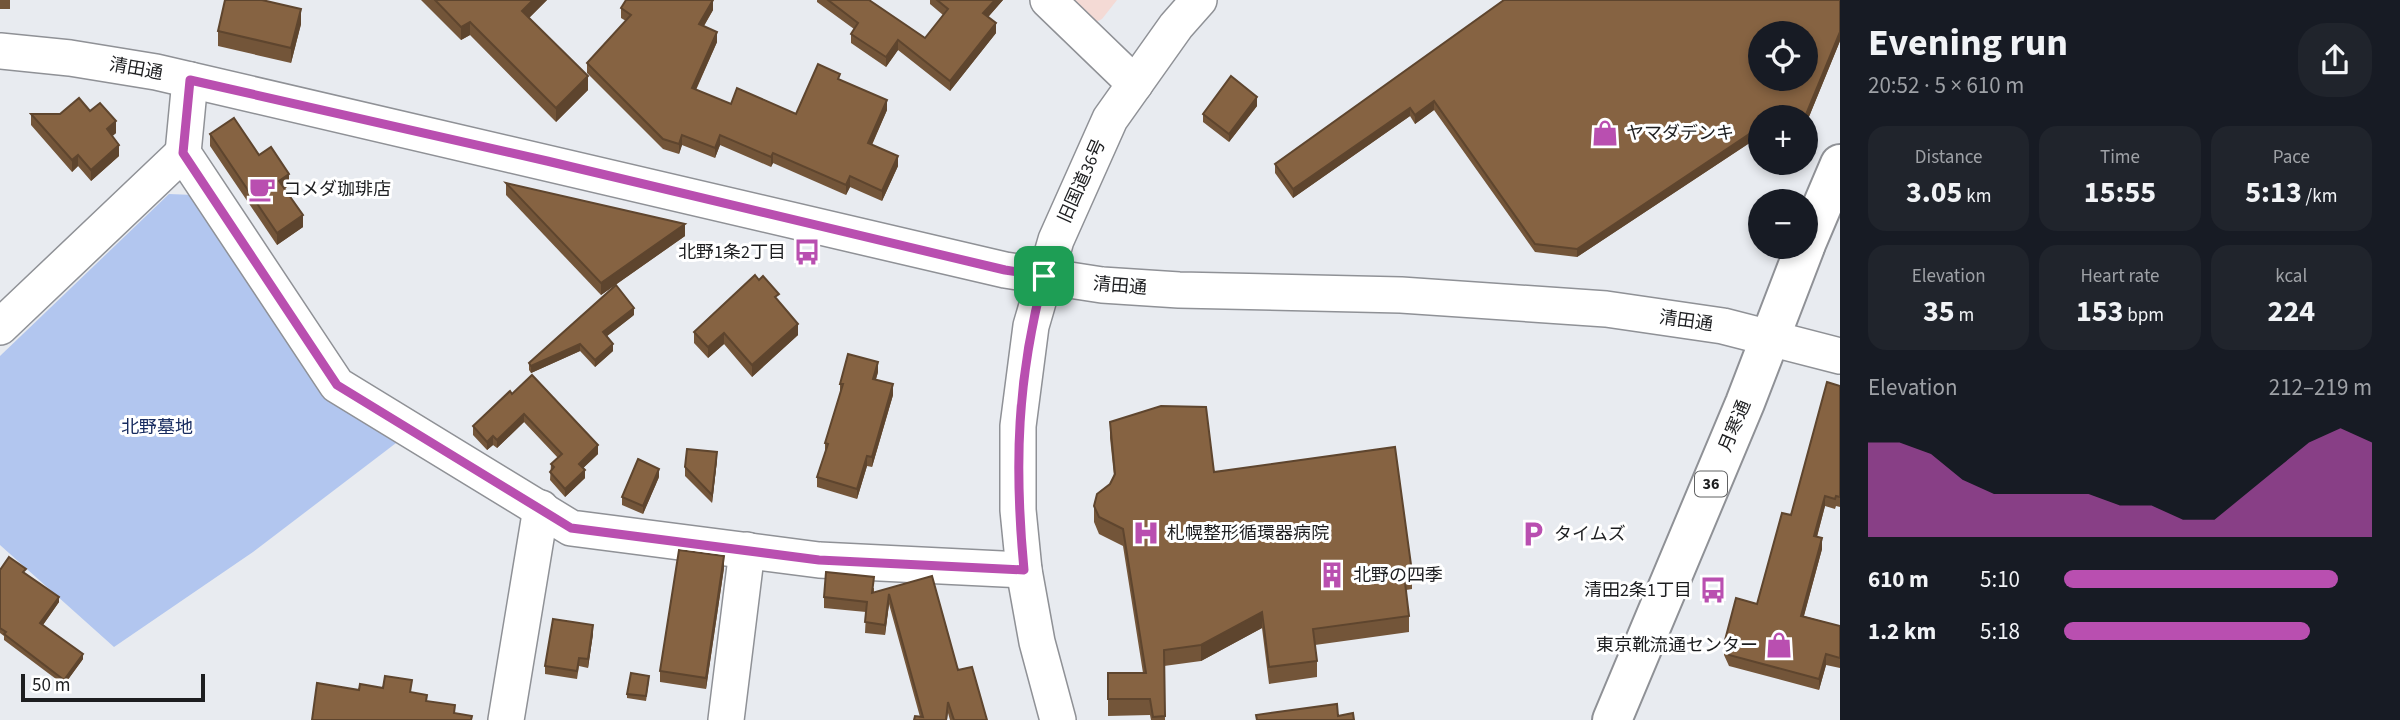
<!DOCTYPE html>
<html lang="en">
<head>
<meta charset="utf-8">
<style>
	:root { --surface:#171b24; --page:#20242c; --text:#f1f3f6; --muted:#9ea1a6; --accent:#b94fb0 }
	body { margin:0; font-family:"Source Sans 3","Noto Sans JP",sans-serif; background:var(--page); color:var(--text); height:100vh; display:flex; flex-direction:column; font-size:26px; white-space:nowrap }
	* { box-sizing:border-box; margin:0 }
	p { font-size:23px; color:var(--muted) }
	.icon { flex:none; width:38px; height:38px; fill:none; stroke:currentColor; stroke-width:2; stroke-linecap:round; stroke-linejoin:round }
	.map { position:relative; flex:1; overflow:hidden }
	.sheet { display:flex; flex-direction:column; background:var(--surface); width:560px }
	.sheet>* { flex:none }
	.buttons { position:absolute; left:1748px; top:21px; display:grid; gap:14px }
	.buttons a { display:grid; place-items:center; width:70px; height:70px; border-radius:50%; background:var(--surface); box-shadow:0 4px 10px #0003; font-size:35px }
	.scale { position:absolute; left:21px; bottom:18px; width:184px; box-sizing:border-box; padding-left:7px; border:4px solid #1d1e20; border-top:0; font-size:19px; line-height:24px; white-space:nowrap; color:#1d1e20; -webkit-text-stroke:5px #fff; paint-order:stroke }
	.pin { position:absolute; display:grid; place-items:center; width:60px; height:60px; color:#fff; margin:-30px; border-radius:14px; box-shadow:0 4px 10px #0006 }
	.round { display:grid; place-items:center; flex:none; width:74px; height:74px; border-radius:28px; background:var(--page) }
	.summary { display:flex; align-items:center; justify-content:space-between; height:119px; padding:0 28px }
	h1 { font-size:38px; font-weight:700; line-height:52px }
	.metrics { display:grid; grid-template-columns:repeat(3,1fr); gap:10px; height:119px; padding:7px 28px }
	.metrics div { display:grid; align-content:center; border-radius:18px; background:var(--page); text-align:center }
	.metrics b { font-size:30px; font-weight:700 }
	.metrics small { font-size:19px; font-weight:400 }
	.metrics p { font-size:19px }
	.chart { height:196px; padding:14px 28px }
	.chart p { display:flex; justify-content:space-between }
	.chart svg { width:100%; height:126px; margin-top:7px; fill:var(--accent); opacity:.7 }
	ul { padding:0 28px; list-style:none; font-size:23px }
	li { display:grid; grid-template-columns:112px 84px 1fr; align-items:center; height:52px }
	li i { height:18px; border-radius:9px; background:var(--accent) }
	main { display:flex; flex:1; min-height:0 }
	.map>svg:first-child { display:block }
	.industrial { fill:#f4dad5 }
	.green { fill:#b2c6ef }
	.lines { fill:none; stroke-linecap:round; stroke-linejoin:round }
	.minor-casing { stroke:#8f9196; stroke-width:38 }
	.highway-casing { stroke:#8f9196; stroke-width:42 }
	.minor { stroke:#fff; stroke-width:35 }
	.highway { stroke:#fff; stroke-width:38 }
	.wall { fill:#735539 }
	.shaded-wall { fill:#5e452e }
	.building { fill:#866342; stroke:#5e452e; stroke-width:2; fill-rule:evenodd }
	.route-casing { stroke:#fff; stroke-width:14 }
	.route { stroke:#b94fb0; stroke-width:9 }
	.labels { text-anchor:middle; dominant-baseline:central; stroke-width:6; stroke-linejoin:round; paint-order:stroke }
	.shield { fill:#fff; stroke:#616263; stroke-width:2 }
	.shield-label { font-size:16px; font-weight:bold; fill:#1d1e20 }
	.street-label { font-size:18px; fill:#1d1e20; stroke:#fff }
	.poi-label { font-size:18px; fill:#1d1e20; stroke:#fff; text-anchor:start }
	.park-label { font-size:18px; fill:#182c60; stroke:#fff }
</style>
</head>
<body>
<main>
<div class="map">
<svg width="1840" height="720" viewBox="0 0 1840 720">
	<rect width="100%" height="100%" fill="#e8ebf0"/>
	<polygon class="industrial" points="1062,0 1117,0 1102,19 1088,26"/>
	<polygon class="green" points="169,194 194,195 400,440 253,552 114,647 0,545 0,356"/>
	<g class="lines">
		<g class="minor-casing">
			<g id="minor">
				<polyline points="1048,0 1135,84"/>
				<polyline points="0,51 70,58 156,72 1005,270 1102,285 1179,290 1401,295 1606,309 1723,326 1840,356"/>
				<polyline points="190,80 183,153 337,385 571,528 819,560 1024,570"/>
				<polyline points="0,327 183,153"/>
				<polyline points="506,720 541,508"/>
				<polyline points="726,720 747,550"/>
				<polyline points="1058,720 1037,642 1024,570 1018,510 1018,426 1031,326 1056,240 1110,119 1176,26 1199,0"/>
			</g>
		</g>
		<g class="highway-casing">
			<g id="highway">
				<polyline points="1806,244 1840,164"/>
				<polyline points="1612,720 1745,403 1805,247"/>
			</g>
		</g>
		<use href="#minor" class="minor"/>
		<use href="#highway" class="highway"/>
	</g>
	<g class="wall">
		<rect x="0" y="0" width="10" height="9"/>
		<polygon points="421,0 547,0 529,18 588,90 556,122 470,35 461,40"/>
		<polygon points="817,0 869,0 925,38 943,15 930,4 930,0 1003,0 988,17 996,33 950,91 898,50 886,67 851,43 851,34 854,29 817,2"/>
		<polygon points="1504,0 1840,0 1840,41 1806,124 1806,117 1760,117 1760,155 1751,142 1577,257 1535,252 1434,110 1415,124 1410,116 1293,198 1275,173 1275,164"/>
		<polygon points="621,8 713,10 704,26 717,42 696,90 731,104 796,114 840,79 887,110 872,145 898,166 882,201 850,187 846,195 773,163 771,167 720,145 715,158 682,145 679,154 663,149 587,73 587,63 626,21 621,18"/>
		<polygon points="301,24 291,63 218,46 218,31"/>
		<polygon points="1257,106 1229,142 1203,122 1203,114"/>
		<polygon points="90,111 116,133 112,136 119,156 91,181 78,166 72,172 31,125 31,114 60,114"/>
		<polygon points="210,134 289,185 285,189 303,227 277,245 210,146"/>
		<polygon points="1766,163 1781,163 1770,170"/>
		<polygon points="506,183 685,236 601,295 506,195"/>
		<polygon points="779,302 798,335 752,377 724,344 708,358 694,343 694,332"/>
		<polygon points="634,315 606,337 613,351 595,367 580,351 531,373 529,370 529,363"/>
		<polygon points="878,372 876,379 893,395 872,467 867,466 857,499 817,487 817,477 825,453 825,443 840,393 840,384"/>
		<polygon points="1840,386 1840,507 1836,506 1835,509 1825,506 1817,537 1822,549 1804,616 1840,626 1840,668 1826,665 1819,690 1729,666 1724,655 1724,644 1757,604"/>
		<polygon points="512,394 598,454 583,468 585,478 565,497 550,480 551,464 558,458 524,422 497,448 493,445 487,450 473,435 473,426"/>
		<polygon points="1110,422 1214,472 1412,572 1412,589 1406,590 1409,616 1409,632 1315,645 1317,661 1317,677 1269,684 1262,628 1201,661 1164,666 1165,720 1151,720 1150,715 1108,716 1108,673 1143,673 1123,546 1099,534 1094,522 1094,506 1110,484 1114,476 1110,438"/>
		<polygon points="717,460 712,503 685,476 685,467"/>
		<polygon points="659,477 643,514 622,505 622,497"/>
		<polygon points="724,568 706,689 660,682 660,671"/>
		<polygon points="0,570 26,574 59,602 43,625 83,659 64,685 4,640 4,636 0,633"/>
		<polygon points="932,576 958,670 987,720 950,720 948,713 947,720 914,720 920,717 889,604 885,635 865,633 866,612 824,608 824,597 874,588 874,593"/>
		<polygon points="593,634 588,668 579,666 577,679 545,674 545,666"/>
		<polygon points="649,680 646,701 627,698 627,694"/>
	</g>
	<g class="shaded-wall">
		<polygon points="533,0 547,0 522,25 522,11"/>
		<polygon points="713,0 713,10 699,34 699,24"/>
		<polygon points="995,0 1003,0 983,23 983,13"/>
		<polygon points="301,9 301,24 291,63 291,48"/>
		<polygon points="470,22 470,35 461,40 461,27"/>
		<polygon points="996,23 996,33 950,91 950,81"/>
		<polygon points="717,32 717,42 692,98 692,88"/>
		<polygon points="1840,32 1840,41 1806,124 1805,117"/>
		<polygon points="898,40 898,50 886,67 886,57"/>
		<polygon points="588,76 588,90 556,122 556,108"/>
		<polygon points="1257,97 1257,106 1229,142 1229,134"/>
		<polygon points="887,100 887,110 868,153 868,143"/>
		<polygon points="1434,101 1434,110 1415,124 1415,115"/>
		<polygon points="1410,108 1410,116 1293,198 1293,189"/>
		<polygon points="116,121 116,133 107,141 107,129"/>
		<polygon points="1751,133 1751,142 1577,257 1577,249"/>
		<polygon points="682,135 682,145 679,154 679,144"/>
		<polygon points="720,135 720,145 715,158 715,148"/>
		<polygon points="119,145 119,156 91,181 91,170"/>
		<polygon points="773,153 773,163 771,167 771,157"/>
		<polygon points="78,155 78,166 72,172 72,160"/>
		<polygon points="898,156 898,166 882,201 882,191"/>
		<polygon points="1770,163 1781,163 1770,170"/>
		<polygon points="289,174 289,185 279,192 279,181"/>
		<polygon points="850,176 850,187 846,195 846,185"/>
		<polygon points="303,215 303,227 277,245 277,233"/>
		<polygon points="685,224 685,236 601,295 601,283"/>
		<polygon points="634,308 634,315 603,339 603,332"/>
		<polygon points="798,324 798,335 752,377 752,365"/>
		<polygon points="724,333 724,344 708,358 708,347"/>
		<polygon points="580,344 580,351 531,373 531,366"/>
		<polygon points="613,344 613,351 595,367 595,360"/>
		<polygon points="878,362 878,372 873,389 873,379"/>
		<polygon points="893,384 893,395 872,467 872,457"/>
		<polygon points="524,414 524,422 497,448 497,440"/>
		<polygon points="493,436 493,445 487,450 487,442"/>
		<polygon points="598,445 598,454 579,472 579,464"/>
		<polygon points="717,452 717,460 712,503 712,495"/>
		<polygon points="867,456 867,466 857,499 857,489"/>
		<polygon points="659,469 659,477 643,514 643,506"/>
		<polygon points="585,470 585,478 565,497 565,489"/>
		<polygon points="1825,496 1825,506 1814,547 1814,536"/>
		<polygon points="1822,538 1822,549 1801,626 1801,616"/>
		<polygon points="724,556 724,568 706,689 706,678"/>
		<polygon points="889,594 889,604 885,635 885,625"/>
		<polygon points="59,597 59,602 40,629 40,623"/>
		<polygon points="1262,612 1262,628 1201,661 1201,645"/>
		<polygon points="593,625 593,634 588,668 588,659"/>
		<polygon points="83,654 83,659 64,685 64,680"/>
		<polygon points="1826,654 1826,665 1819,690 1819,679"/>
	</g>
	<g class="building">
		<polygon points="225,0 262,0 301,9 291,48 218,31"/>
		<polygon points="435,0 533,0 522,11 588,76 556,108 470,22 461,27"/>
		<polygon points="626,0 713,0 699,24 717,32 692,88 731,104 737,88 796,114 818,64 840,74 838,79 887,100 868,143 898,156 882,191 850,176 846,185 773,153 771,157 720,135 715,148 682,135 679,144 663,139 587,63 631,15 621,8"/>
		<polygon points="828,0 869,0 925,38 948,9 937,0 995,0 983,13 996,23 950,81 898,40 886,57 851,34 858,23"/>
		<path d="M1504,0H1840V32L1805,117H1760V146L1751,133L1577,249L1535,244L1434,101L1415,115L1410,108L1293,189L1275,164ZM1760,33H1806V79H1760Z"/>
		<polygon points="1231,76 1257,97 1229,134 1203,114"/>
		<polygon points="79,98 90,111 100,103 116,121 107,129 119,145 91,170 78,155 72,160 31,114 60,114"/>
		<polygon points="234,118 259,155 271,147 289,174 279,181 303,215 277,233 210,134"/>
		<polygon points="506,183 685,224 601,283"/>
		<polygon points="755,275 759,280 763,276 779,294 775,297 798,324 752,365 724,333 708,347 694,332"/>
		<polygon points="616,285 634,308 603,332 613,344 595,360 580,344 531,366 529,363"/>
		<polygon points="848,354 878,362 873,379 893,384 872,457 867,456 857,489 817,477 828,444 825,443 843,384 840,384"/>
		<polygon points="532,375 598,445 579,464 585,470 565,489 550,472 554,467 551,464 562,454 524,414 497,440 493,436 487,442 473,426 510,391 512,394"/>
		<polygon points="1827,382 1840,386 1840,497 1836,496 1835,499 1825,496 1814,536 1822,538 1801,616 1840,626 1840,658 1826,654 1819,679 1729,655 1724,644 1736,598 1757,604 1782,513 1791,515"/>
		<polygon points="1161,406 1206,407 1214,472 1395,447 1412,572 1404,574 1409,616 1313,629 1317,661 1269,667 1262,612 1201,645 1164,650 1165,716 1153,717 1150,699 1108,699 1108,673 1146,673 1123,529 1099,517 1094,506 1097,494 1110,484 1115,474 1110,422"/>
		<polygon points="687,449 717,452 712,495 685,467"/>
		<polygon points="638,459 659,469 643,506 622,497"/>
		<polygon points="679,550 724,556 706,678 660,671"/>
		<polygon points="9,557 26,569 23,572 59,597 40,623 83,654 64,680 4,634 6,632 0,628 0,570"/>
		<polygon points="826,572 874,577 872,593 932,576 958,670 972,667 987,720 954,720 948,702 946,720 914,720 915,716 923,717 889,594 885,625 865,622 867,602 824,597"/>
		<polygon points="553,619 593,625 588,659 579,658 577,671 545,666"/>
		<polygon points="631,673 649,676 646,696 627,694"/>
		<polygon points="385,676 412,680 410,692 427,695 426,701 455,705 454,713 472,716 471,720 312,720 317,683 359,690 360,684 383,688"/>
		<polygon points="1337,704 1338,716 1353,713 1354,720 1257,720 1256,715"/>
	</g>
	<g class="lines">
		<g class="route-casing">
			<path id="route" d="M190,80L547,161L1005,270L1044,276C1017,379 1014,464 1024,570L819,560L571,528L337,385L183,153Z"/>
		</g>
		<use href="#route" class="route"/>
	</g>
	<defs>
		<g id="shop-bare" transform="scale(2.1)"><path d="M-5-2.5h2.3a2.7 3.5 0 0 1 5.4 0H5L5.5 6h-11ZM-1.5-2.5h3a1.5 2.3 0 0 0-3 0Z" fill="#b94fb0" stroke="#fff" stroke-width="2.5" paint-order="stroke"/></g>
		<g id="cafe-bare" transform="scale(2.1)"><path d="M-5.5-4.5H6V0H3Q3 3.5 0 3.5H-2.5Q-5.5 3.5-5.5 0ZM3-3.2v2h1.7v-2ZM-6 4.5H4V6H-6Z" fill="#b94fb0" stroke="#fff" stroke-width="2.5" paint-order="stroke"/></g>
		<g id="bus-bare" transform="scale(2.1)"><path d="M-5-6H5V4H4V6H2V4H-2V6H-4V4H-5ZM-3.5-4V0h7V-4ZM-3.5 1.2v1.5H-2V1.2ZM2 1.2v1.5H3.5V1.2Z" fill="#b94fb0" stroke="#fff" stroke-width="2.5" paint-order="stroke"/></g>
		<g id="hospital-bare" transform="scale(2.1)"><path d="M-5-5h3v3.5h4V-5h3V5h-3V1.5h-4V5h-3Z" fill="#b94fb0" stroke="#fff" stroke-width="2.5" paint-order="stroke"/></g>
		<g id="parking-bare" transform="scale(2.1)"><path d="M-3.5-5.5H1a3.5 3.5 0 0 1 0 7H-1V5.5H-3.5ZM-1-3.4V-.6H.8a1.4 1.4 0 0 0 0-2.8Z" fill="#b94fb0" stroke="#fff" stroke-width="2.5" paint-order="stroke"/></g>
		<g id="building-bare" transform="scale(2.1)"><path d="M-4-6H4V6H1V3H-1V6H-4ZM-2.5-4.3h1.7v1.8h-1.7ZM.8-4.3h1.7v1.8H.8ZM-2.5-1h1.7V.8h-1.7ZM.8-1h1.7V.8H.8Z" fill="#b94fb0" stroke="#fff" stroke-width="2.5" paint-order="stroke"/></g>
	</defs>
	<g fill-rule="evenodd">
		<use href="#shop-bare" x="1605" y="133"/>
		<use href="#cafe-bare" x="262" y="189"/>
		<use href="#bus-bare" x="807" y="252"/>
		<use href="#hospital-bare" x="1146" y="533"/>
		<use href="#parking-bare" x="1533" y="534"/>
		<use href="#building-bare" x="1332" y="575"/>
		<use href="#bus-bare" x="1713" y="590"/>
		<use href="#shop-bare" x="1779" y="645"/>
	</g>
	<g class="labels">
		<rect class="shield" x="1695" y="471.5" width="32" height="25" rx="5"/>
		<g class="shield-label">
			<text x="1711" y="484">36</text>
		</g>
		<g class="street-label">
			<text transform="translate(136 69) rotate(10)">清田通</text>
			<text transform="translate(1082 181) rotate(-66)">旧国道36号</text>
			<text transform="translate(1120 286) rotate(5)">清田通</text>
			<text transform="translate(1686 321) rotate(8)">清田通</text>
			<text transform="translate(1735 426) rotate(-67)">月寒通</text>
		</g>
		<g class="poi-label">
			<text x="1626" y="133">ヤマダデンキ</text>
			<text x="283" y="189">コメダ珈琲店</text>
			<text x="786" y="252" text-anchor="end">北野1条2丁目</text>
			<text x="1167" y="533">札幌整形循環器病院</text>
			<text x="1554" y="534">タイムズ</text>
			<text x="1353" y="575">北野の四季</text>
			<text x="1692" y="590" text-anchor="end">清田2条1丁目</text>
			<text x="1758" y="645" text-anchor="end">東京靴流通センター</text>
		</g>
		<g class="park-label">
			<text x="157" y="427">北野墓地</text>
		</g>
	</g>
</svg>
<div class="buttons">
<a><svg class="icon" aria-label="locate" viewBox="0 0 24 24"><circle cx="12" cy="12" r="6"/><path d="M12 2v4M12 18v4M2 12h4M18 12h4"/></svg></a>
<a>+</a>
<a>−</a>
</div>
<div class="scale">50 m</div>
<div class="pin" style="left:1044px;top:276px;background:#1e9e55"><svg class="icon" aria-label="arrive" viewBox="0 0 24 24"><path d="M6 21V4h12l-3 4 3 4H6"/></svg></div>
</div>
<section class="sheet">
<div class="summary"><div><h1>Evening run</h1><p>20:52 · 5 × 610 m</p></div><a class="round"><svg class="icon" aria-label="share" viewBox="0 0 24 24"><path d="M12 15V3M7 8l5-5 5 5M5 13v7h14v-7"/></svg></a></div>
<div class="metrics">
<div><p>Distance</p><b>3.05<small> km</small></b></div>
<div><p>Time</p><b>15:55</b></div>
<div><p>Pace</p><b>5:13<small> /km</small></b></div>
</div>
<div class="metrics">
<div><p>Elevation</p><b>35<small> m</small></b></div>
<div><p>Heart rate</p><b>153<small> bpm</small></b></div>
<div><p>kcal</p><b>224</b></div>
</div>
<div class="chart"><p><span>Elevation</span>212–219 m</p>
<svg viewBox="0 0 160 44" preserveAspectRatio="none"><path d="M0 44V11L10 11L20 15L30 24L40 29L50 29L60 29L70 29L80 33L90 33L100 38L110 38L120 29L130 20L140 11L150 6L160 11V44z"/></svg>
</div>
<ul>
<li><b>610 m</b>5:10<i style="width:89%"></i></li>
<li><b>1.2 km</b>5:18<i style="width:80%"></i></li>
</ul>
</section>
</main>
</body>
</html>
